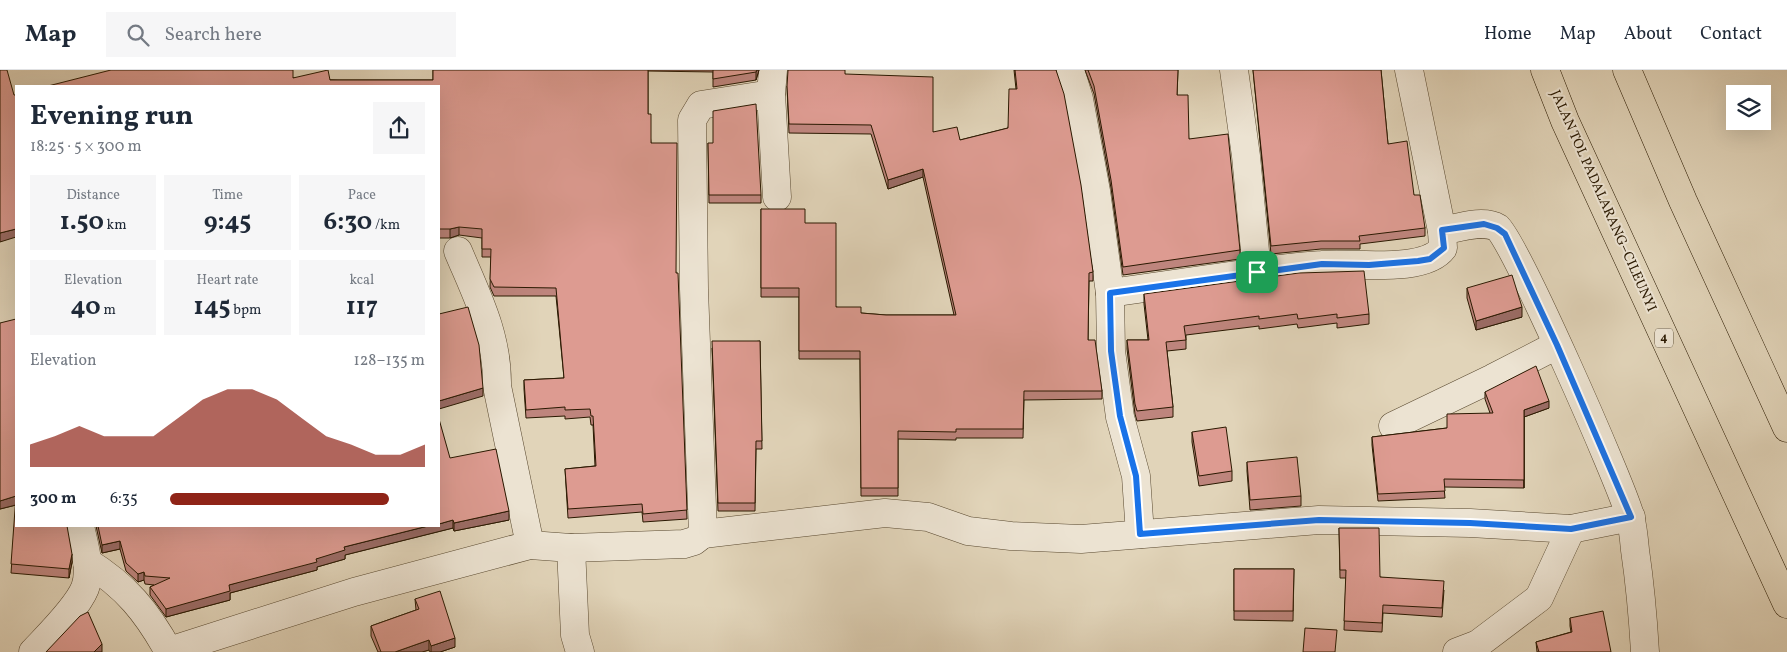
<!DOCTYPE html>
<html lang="en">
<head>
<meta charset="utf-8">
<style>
	:root { --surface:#fff; --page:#f6f6f7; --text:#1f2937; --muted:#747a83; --line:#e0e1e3; --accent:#8f2418 }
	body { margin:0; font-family:Vollkorn,serif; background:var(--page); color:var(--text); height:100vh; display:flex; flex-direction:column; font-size:19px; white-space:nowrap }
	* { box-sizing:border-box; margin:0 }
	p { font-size:16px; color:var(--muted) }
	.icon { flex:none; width:28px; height:28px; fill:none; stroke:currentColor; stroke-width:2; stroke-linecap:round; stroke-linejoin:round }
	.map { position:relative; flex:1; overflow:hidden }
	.drawer { position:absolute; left:15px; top:15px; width:425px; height:442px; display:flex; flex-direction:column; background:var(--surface); border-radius:0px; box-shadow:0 5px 20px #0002 }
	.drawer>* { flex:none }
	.buttons { position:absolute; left:1726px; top:15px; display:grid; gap:10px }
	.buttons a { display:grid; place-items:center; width:45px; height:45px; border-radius:0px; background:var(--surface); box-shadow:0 5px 20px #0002; font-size:25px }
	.pin { position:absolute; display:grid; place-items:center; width:42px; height:42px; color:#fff; margin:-21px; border-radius:10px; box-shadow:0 2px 8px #0006 }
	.round { display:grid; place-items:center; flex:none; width:52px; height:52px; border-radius:0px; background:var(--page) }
	.overview { display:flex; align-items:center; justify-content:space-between; height:85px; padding:0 15px }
	h1 { font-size:28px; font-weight:700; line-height:38px }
	.metrics { display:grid; grid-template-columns:repeat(3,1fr); gap:8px; height:85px; padding:5px 15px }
	.metrics div { display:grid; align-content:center; border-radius:0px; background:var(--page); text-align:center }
	.metrics b { font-size:25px; font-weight:700 }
	.metrics small { font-size:14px; font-weight:400 }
	.metrics p { font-size:14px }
	.chart { height:140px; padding:10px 15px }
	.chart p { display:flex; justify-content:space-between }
	.chart svg { width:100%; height:90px; margin-top:5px; fill:var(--accent); opacity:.7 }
	ul { padding:0 15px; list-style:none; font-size:16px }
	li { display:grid; grid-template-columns:80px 60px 1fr; align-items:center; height:38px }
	li i { height:12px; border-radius:6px; background:var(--accent) }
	header { display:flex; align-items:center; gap:30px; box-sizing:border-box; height:70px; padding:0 25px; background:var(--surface); border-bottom:1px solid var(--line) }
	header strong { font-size:24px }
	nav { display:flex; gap:28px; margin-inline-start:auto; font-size:18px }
	.search { width:350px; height:45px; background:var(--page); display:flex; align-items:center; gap:12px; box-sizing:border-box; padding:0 18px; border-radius:0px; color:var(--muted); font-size:19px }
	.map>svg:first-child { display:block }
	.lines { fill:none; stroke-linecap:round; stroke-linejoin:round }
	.minor-casing { stroke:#58482f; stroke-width:29 }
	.highway-casing { stroke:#2a1901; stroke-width:29 }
	.minor { stroke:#ece3d2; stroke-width:28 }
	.highway { stroke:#e1d4b9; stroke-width:28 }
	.wall { fill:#be857d; stroke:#2a1901 }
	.shaded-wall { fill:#9b6c66; stroke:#2a1901 }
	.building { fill:#dd9b91; stroke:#2a1901 }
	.route-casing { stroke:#fff; stroke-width:10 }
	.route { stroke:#1a73e8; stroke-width:6 }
	.labels { text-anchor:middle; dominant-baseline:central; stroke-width:4; stroke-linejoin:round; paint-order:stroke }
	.shield { fill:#ece3d2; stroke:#645640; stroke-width:1 }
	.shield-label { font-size:12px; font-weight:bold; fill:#2a1901 }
	.street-label { font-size:14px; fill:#2a1901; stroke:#ece3d2 }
</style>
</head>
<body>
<header>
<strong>Map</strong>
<div class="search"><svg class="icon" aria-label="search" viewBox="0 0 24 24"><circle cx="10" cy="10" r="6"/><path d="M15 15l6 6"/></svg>Search here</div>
<nav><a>Home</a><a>Map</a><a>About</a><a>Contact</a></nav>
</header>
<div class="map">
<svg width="1787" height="582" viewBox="0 0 1787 582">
	<rect width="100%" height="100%" fill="#e1d4b9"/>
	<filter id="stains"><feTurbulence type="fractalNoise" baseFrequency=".004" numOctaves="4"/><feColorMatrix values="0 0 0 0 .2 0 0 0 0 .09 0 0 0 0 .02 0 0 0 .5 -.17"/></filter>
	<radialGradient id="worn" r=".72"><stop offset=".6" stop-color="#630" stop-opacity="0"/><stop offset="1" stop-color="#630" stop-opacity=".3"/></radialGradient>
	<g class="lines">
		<g class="minor-casing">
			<g id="minor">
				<polyline points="1070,0 1079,29 1096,121 1110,223 1111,281 1120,347 1136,406 1140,464"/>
				<polyline points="771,24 777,127"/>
				<path d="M1442,161C1458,158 1483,149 1498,158C1513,168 1622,415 1630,446C1633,457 1634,469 1635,480C1640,514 1643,548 1645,582"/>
				<path d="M458,181C477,226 498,266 497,316L530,475"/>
				<path d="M1257,202C1278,199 1300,196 1322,195C1352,192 1424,204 1443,178L1442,161L1409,0"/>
				<polyline points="1110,223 1257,202 1246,86 1234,0"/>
				<polyline points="1393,356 1493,308 1557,275"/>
				<polyline points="703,464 885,443 928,447 968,461 1011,466 1081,469 1319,450 1470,453 1571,459 1631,447"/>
				<polyline points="571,478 575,565 580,582"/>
				<path d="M87,492C126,516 147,542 169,582"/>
				<polyline points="169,581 354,522 530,475 571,478 684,474 694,471 703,464 694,219 692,50 701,35 771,24 773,0"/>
				<path d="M33,582C48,566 77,538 85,518C92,499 84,475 80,456"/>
				<polyline points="1457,582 1478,574 1539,528 1571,459"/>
			</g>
		</g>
		<g class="highway-casing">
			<g id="highway">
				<polyline points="1545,0 1565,51 1787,534"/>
				<polyline points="1627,0 1683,131 1787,358"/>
			</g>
		</g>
		<use href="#minor" class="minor"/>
		<use href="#highway" class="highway"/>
	</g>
	<g class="wall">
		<polygon points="433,0 759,0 756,10 713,17 713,2 648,1 648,44 651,73 676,203 687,449 643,452 642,442 568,448 565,399 595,396 593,355 591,355 590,347 565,349 565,346 526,348 524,319 524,310 564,308 556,226 494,226 490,217 491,187 482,187 482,168 459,165 450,168 439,168 439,16 293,8 330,10 433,10"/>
		<polygon points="1014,0 1056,0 1093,202 1093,211 1089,211 1088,270 1102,321 1102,329 1024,330 1023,368 956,368 956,370 898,369 898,426 861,426 860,289 799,289 799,227 761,227 761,139 805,153 836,237 861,243 886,245 954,245 923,107 888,119 871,64 789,63 787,16 845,4 933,62 960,70 1008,58 1016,19"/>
		<polygon points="1085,0 1178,0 1177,25 1189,69 1240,180 1240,189 1123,205 1111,118 1094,24"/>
		<polygon points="1253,0 1381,0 1388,74 1414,125 1425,158 1425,166 1360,174 1360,179 1321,179 1271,184"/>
		<polygon points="708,73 761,125 761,133 709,133"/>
		<polygon points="1467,218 1522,247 1476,260 1467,228"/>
		<polygon points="1144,224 1369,244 1369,254 1337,258 1337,253 1298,258 1297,254 1259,259 1259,256 1186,265 1186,279 1167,281 1173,337 1173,347 1137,351 1135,344 1127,279 1127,270 1148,270 1144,234"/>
		<polygon points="0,253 72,492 69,508 11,503 16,435 0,439"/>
		<polygon points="760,271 762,379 756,379 755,441 718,441 712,278"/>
		<polygon points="1485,322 1549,338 1524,347 1524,418 1444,417 1445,428 1378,431 1372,375 1372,367 1447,358 1490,343 1485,329"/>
		<polygon points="1192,362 1232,401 1232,411 1199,416 1192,372"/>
		<polygon points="450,388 509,450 454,461 453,458 345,485 345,489 317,497 317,500 230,523 230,530 166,547 150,525 150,517 154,515 145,514 144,510 138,512 126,501 120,479 102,483 96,456 439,456"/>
		<polygon points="1247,392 1301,426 1301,436 1250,440 1247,401"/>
		<polygon points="1339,458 1380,507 1444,520 1442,547 1383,543 1382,562 1344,560 1346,508 1340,508"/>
		<polygon points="1234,499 1294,499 1293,551 1234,550"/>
		<polygon points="415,529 455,577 440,582 430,582 429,580 422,582 378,582 371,566 371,556 416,540"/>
		<polygon points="1570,548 1611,582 1537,582 1536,572 1571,562 1570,556"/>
	</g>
	<g class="shaded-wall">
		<polygon points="757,0 759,0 756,10 756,2"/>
		<polygon points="923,99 923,107 888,119 888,110"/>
		<polygon points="459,157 459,165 450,168 450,159"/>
		<polygon points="16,159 16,167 0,172 0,163"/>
		<polygon points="1522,237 1522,247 1476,260 1476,251"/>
		<polygon points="483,318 483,326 439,339 439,331"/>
		<polygon points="1549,331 1549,338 1524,347 1524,418 1524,340"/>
		<polygon points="16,426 16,435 0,439 0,431"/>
		<polygon points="509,441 509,450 454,461 454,453"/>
		<polygon points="453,450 453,458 345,485 345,489 317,497 317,500 230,523 230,530 166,547 166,539 229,515 316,489 344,477 428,456 439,456 439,454"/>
		<polygon points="120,471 120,479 102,483 102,475"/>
		<polygon points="72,484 72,492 69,508 69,499"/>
		<polygon points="144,502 144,510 138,512 138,504"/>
		<polygon points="455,568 455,577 440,582 431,582 431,576"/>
		<polygon points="429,570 429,580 422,582 395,582"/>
		<polygon points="102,574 102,582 94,582"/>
	</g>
	<g class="building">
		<polygon points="0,0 7,0 14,25 16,25 16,159 0,163"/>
		<polygon points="111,0 293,0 293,8 328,0 330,10 433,10 433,0 648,0 648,44 651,44 651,73 677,73 676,203 678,203 687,440 643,444 642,434 568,439 565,399 596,396 593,346 591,346 590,339 565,340 565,337 526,340 524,310 564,308 556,218 494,217 490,209 491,179 482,179 482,159 459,157 450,159 439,159 439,16 48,16"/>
		<polygon points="713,0 757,0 756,2 713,9"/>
		<polygon points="788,0 845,0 845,4 933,7 933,62 957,57 960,70 1008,58 1009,19 1017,19 1015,0 1056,0 1064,24 1081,115 1093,202 1089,203 1088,270 1095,270 1102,321 1024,321 1023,359 956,359 956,362 898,361 898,418 861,418 860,281 799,281 799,218 761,218 761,139 805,139 805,153 836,153 836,237 861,237 861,243 886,245 956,245 923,99 888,110 871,55 789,54 787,16"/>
		<polygon points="1088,0 1178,0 1177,25 1188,25 1189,69 1228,64 1240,180 1123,197 1111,110 1094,16"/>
		<polygon points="1253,0 1381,0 1388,74 1407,71 1414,125 1420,125 1425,158 1359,166 1360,171 1321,171 1271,176"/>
		<polygon points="756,34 761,125 709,125 708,73 713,73 713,41"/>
		<polygon points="1364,201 1369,244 1337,248 1337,244 1298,249 1297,244 1259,249 1259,246 1184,256 1186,270 1166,272 1173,337 1137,341 1135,334 1127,270 1149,270 1144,224 1299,203"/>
		<polygon points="1512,205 1522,237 1476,251 1467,218"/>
		<polygon points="468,237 479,275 483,318 439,331 439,244"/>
		<polygon points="16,249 16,456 67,456 72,484 69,499 11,494 16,426 0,431 0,253"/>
		<polygon points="712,271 760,271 762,371 756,371 755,433 718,433"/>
		<polygon points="1536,296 1549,331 1524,340 1524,410 1444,409 1445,421 1378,424 1372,367 1447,358 1447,344 1493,343 1485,322"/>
		<polygon points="439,349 450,388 496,379 509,441 454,453 453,450 439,454"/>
		<polygon points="1226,357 1232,401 1199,406 1192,362"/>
		<polygon points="1297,387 1301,426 1250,430 1247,392"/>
		<polygon points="98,456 428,456 344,477 345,480 316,489 317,492 229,515 230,521 166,539 150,517 170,508 145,506 144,502 138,504 126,493 120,471 102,475"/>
		<polygon points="1339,458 1379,458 1380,507 1444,511 1442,538 1383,535 1382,553 1344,551 1346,500 1340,500"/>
		<polygon points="1234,499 1294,499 1293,541 1234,541"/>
		<polygon points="440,521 455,568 431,576 429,570 395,582 381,582 371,556 419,539 415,529"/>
		<polygon points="1603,541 1611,582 1539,582 1536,572 1572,562 1570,548"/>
		<polygon points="88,542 102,574 94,582 46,582 80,546"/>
		<polygon points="1305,558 1337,560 1335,582 1303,582"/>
	</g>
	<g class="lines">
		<g class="route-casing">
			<polygon id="route" points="1484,154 1497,158 1505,164 1557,275 1631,447 1571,459 1470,453 1319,450 1140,464 1136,406 1120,346 1111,281 1110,223 1322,194 1369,195 1418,191 1430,189 1444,178 1442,160"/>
		</g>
		<use href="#route" class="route"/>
	</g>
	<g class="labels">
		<rect class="shield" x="1655" y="258.5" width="18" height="19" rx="4"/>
		<g class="shield-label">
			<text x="1664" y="268">4</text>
		</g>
		<g class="street-label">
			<text transform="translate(1603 131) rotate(66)">JALAN TOL PADALARANG–CILEUNYI</text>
		</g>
	</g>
	<rect width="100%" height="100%" filter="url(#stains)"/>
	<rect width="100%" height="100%" fill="url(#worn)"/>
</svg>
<div class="buttons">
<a><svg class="icon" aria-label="layers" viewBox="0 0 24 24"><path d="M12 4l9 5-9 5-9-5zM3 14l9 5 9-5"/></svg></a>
</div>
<div class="pin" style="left:1257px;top:202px;background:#1e9e55"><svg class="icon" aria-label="arrive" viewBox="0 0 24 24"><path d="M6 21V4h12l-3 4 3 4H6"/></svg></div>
<section class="drawer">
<div class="overview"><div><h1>Evening run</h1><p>18:25 · 5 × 300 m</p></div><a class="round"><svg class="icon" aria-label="share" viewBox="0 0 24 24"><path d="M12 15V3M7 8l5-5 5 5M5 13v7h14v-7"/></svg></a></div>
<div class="metrics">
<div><p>Distance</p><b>1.50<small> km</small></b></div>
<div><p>Time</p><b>9:45</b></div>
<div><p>Pace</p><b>6:30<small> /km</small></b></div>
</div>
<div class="metrics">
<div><p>Elevation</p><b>40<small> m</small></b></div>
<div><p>Heart rate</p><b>145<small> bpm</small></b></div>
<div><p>kcal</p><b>117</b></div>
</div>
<div class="chart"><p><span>Elevation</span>128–135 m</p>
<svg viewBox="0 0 160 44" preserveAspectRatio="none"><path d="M0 44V33L10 29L20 24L30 29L40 29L50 29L60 20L70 11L80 6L90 6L100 11L110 20L120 29L130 33L140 38L150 38L160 33V44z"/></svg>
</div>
<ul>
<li><b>300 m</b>6:35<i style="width:86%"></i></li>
</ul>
</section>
</div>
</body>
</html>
